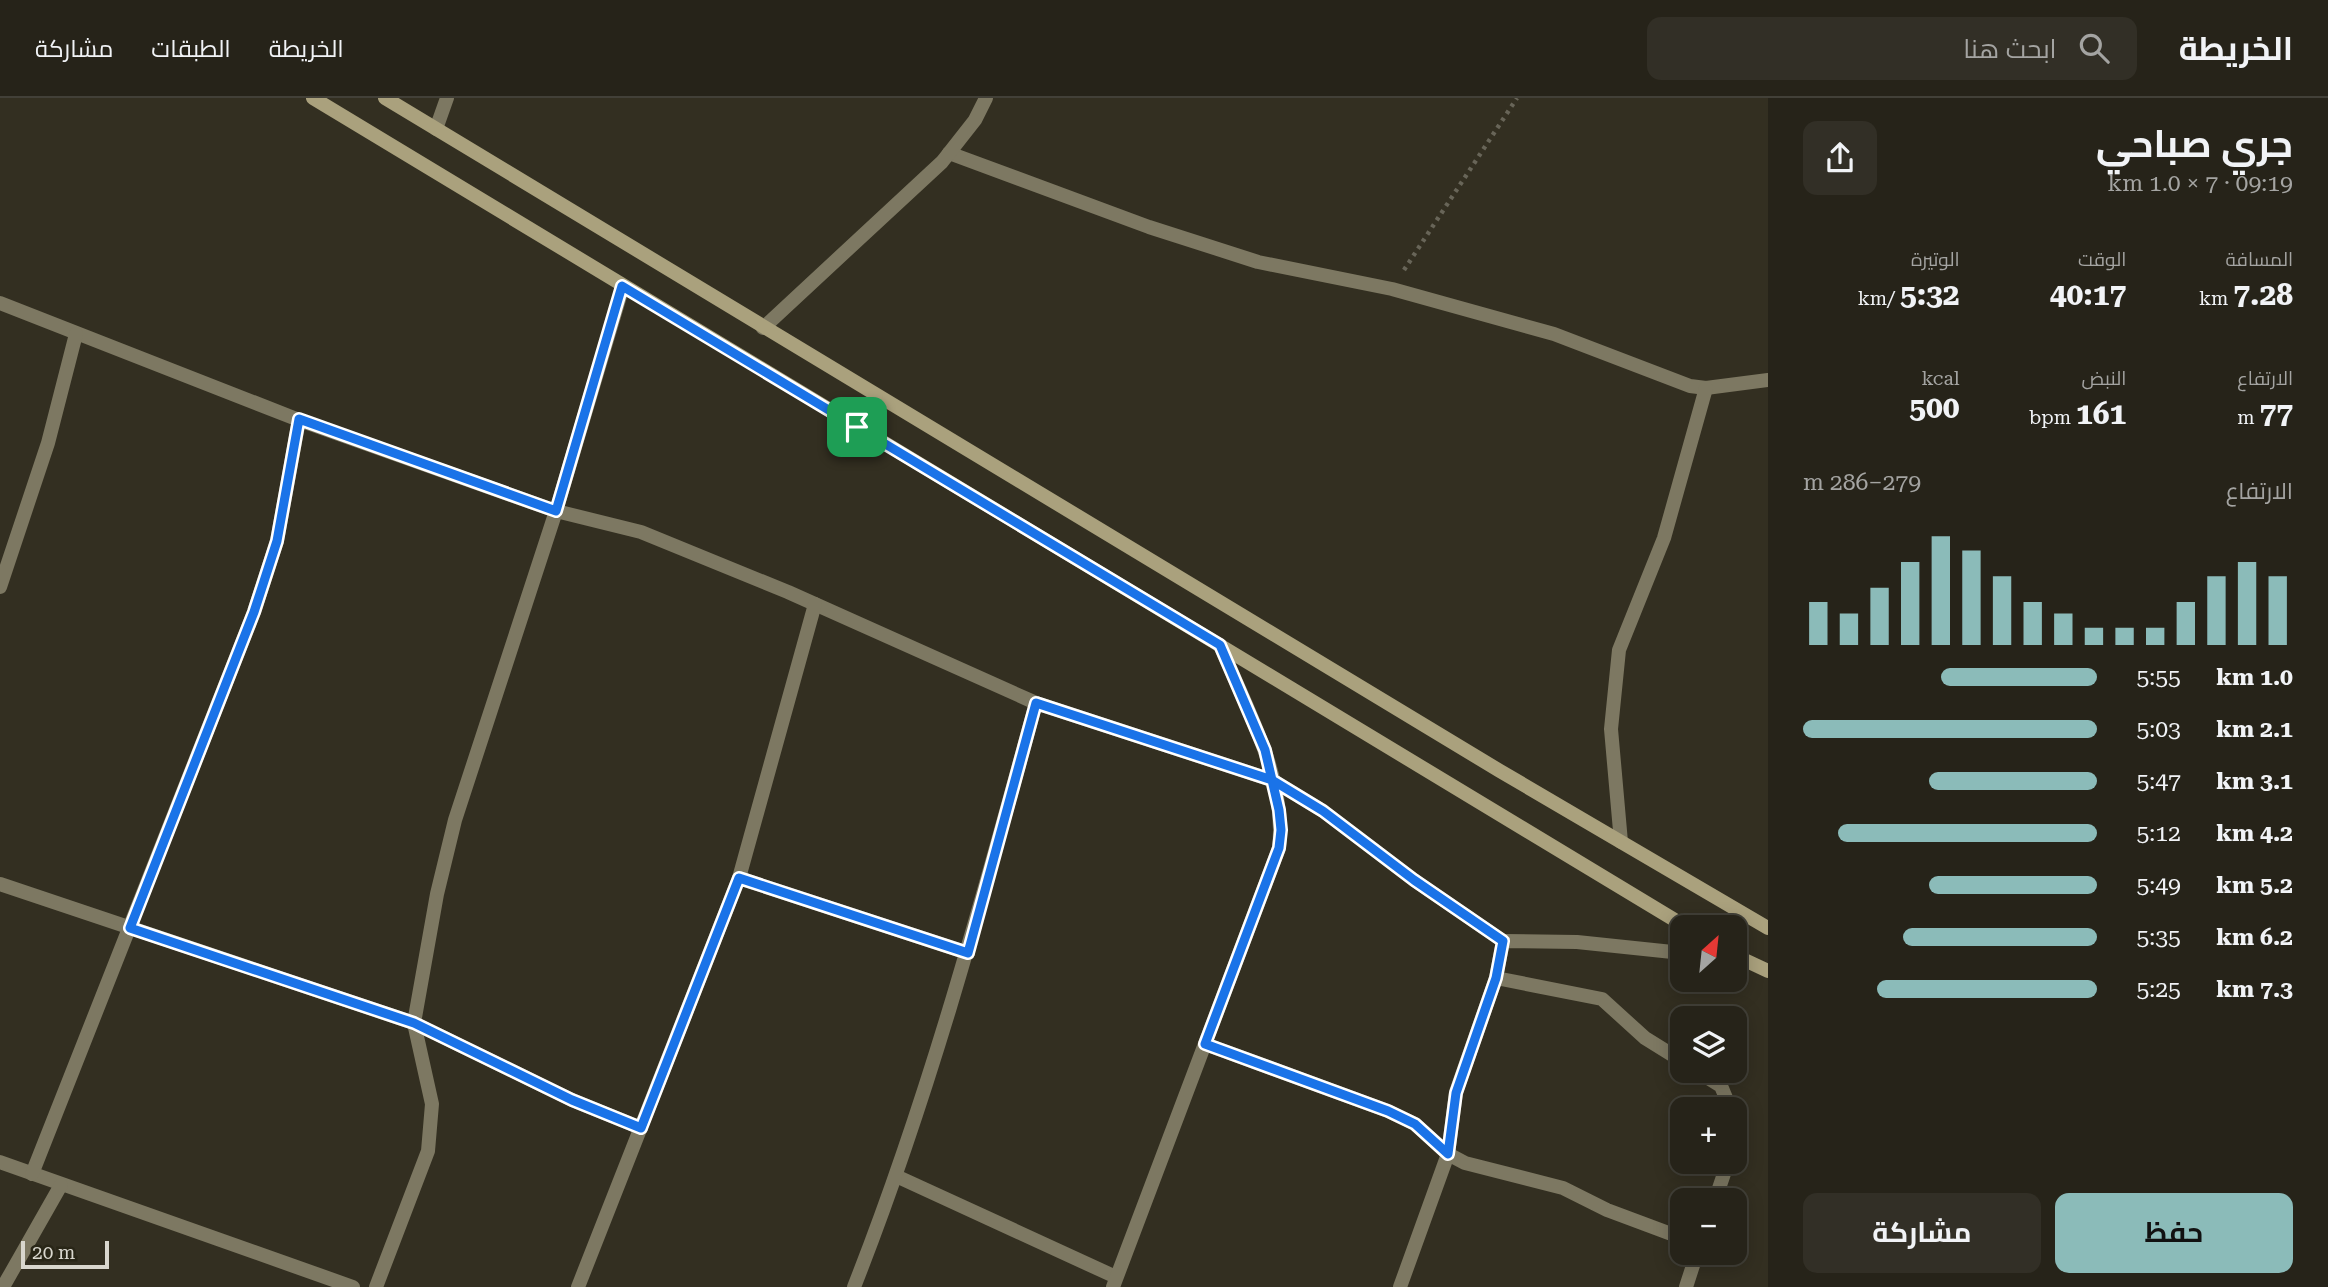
<!DOCTYPE html>
<html lang="ar">
<head>
<meta charset="utf-8">
<style>
	:root { --surface:#262319; --page:#322f26; --text:#f1f3f6; --muted:#a4a4a2; --line:#424038; --accent:#8bbbb9 }
	body { margin:0; font-family:"Roboto Serif",Cairo,serif; background:var(--page); color:var(--text); direction:rtl; height:100vh; display:flex; flex-direction:column; font-size:26px; white-space:nowrap }
	* { box-sizing:border-box; margin:0 }
	p { font-size:23px; color:var(--muted) }
	.icon { flex:none; width:38px; height:38px; fill:none; stroke:currentColor; stroke-width:2; stroke-linecap:round; stroke-linejoin:round }
	.map { position:relative; flex:1; overflow:hidden; direction:ltr }
	.panel { display:flex; flex-direction:column; background:var(--surface); width:560px }
	.panel>* { flex:none }
	.needle { width:46px; rotate:27deg }
	.controls { position:absolute; left:1670px; top:817px; display:grid; gap:14px }
	.controls a { display:grid; place-items:center; width:77px; height:77px; border-radius:14px; background:var(--surface); box-shadow:0 4px 18px #0003,0 0 0 2px var(--line); font-size:35px }
	.scale { position:absolute; left:21px; bottom:18px; width:88px; box-sizing:border-box; padding-left:7px; border:4px solid #d9d7ce; border-top:0; font-size:19px; line-height:24px; white-space:nowrap; color:#d9d7ce; -webkit-text-stroke:5px #292617; paint-order:stroke }
	.pin { position:absolute; display:grid; place-items:center; width:60px; height:60px; color:#fff; margin:-30px; border-radius:14px; box-shadow:0 4px 10px #0006 }
	.round { display:grid; place-items:center; flex:none; width:74px; height:74px; border-radius:14px; background:var(--page) }
	.summary { display:flex; align-items:center; justify-content:space-between; height:119px; padding:0 35px }
	h1 { font-size:38px; font-weight:700; line-height:52px }
	.figures { display:grid; grid-template-columns:repeat(3,1fr); gap:10px; height:119px; padding:7px 35px }
	.figures div { display:grid; align-content:center }
	.figures b { font-size:30px; font-weight:700 }
	.figures small { font-size:19px; font-weight:400 }
	.figures p { font-size:19px }
	.chart { height:196px; padding:14px 35px }
	.chart p { display:flex; justify-content:space-between }
	.chart svg { width:100%; height:126px; margin-top:7px; stroke:var(--accent); stroke-width:6 }
	.button { display:flex; gap:14px; margin-top:auto; padding:14px 35px }
	.button a { flex:1; height:80px; border-radius:14px; background:var(--accent); color:#111; font-size:28px; font-weight:700; line-height:80px; text-align:center }
	.button a+a { background:var(--page); color:var(--text) }
	ul { padding:0 35px; list-style:none; font-size:23px }
	li { display:grid; grid-template-columns:112px 84px 1fr; align-items:center; height:52px }
	li i { height:18px; border-radius:9px; background:var(--accent) }
	header { display:flex; align-items:center; gap:42px; box-sizing:border-box; height:98px; padding:0 35px; background:var(--surface); border-bottom:2px solid var(--line) }
	header strong { font-size:33px }
	nav { display:flex; gap:38px; margin-inline-start:auto; font-size:24px }
	.search { width:490px; height:63px; background:var(--page); display:flex; align-items:center; gap:18px; box-sizing:border-box; padding:0 24px; border-radius:14px; color:var(--muted); font-size:26px }
	main { display:flex; flex:1; min-height:0 }
	.map>svg:first-child { display:block }
	.lines { fill:none; stroke-linecap:round; stroke-linejoin:round }
	.path { stroke:#686558; stroke-width:4.5; stroke-dasharray:3.5 5; stroke-linecap:butt }
	.street { stroke:#7d7862; stroke-width:14 }
	.secondary { stroke:#aaa17d; stroke-width:14 }
	.route-casing { stroke:#fff; stroke-width:14 }
	.route { stroke:#1a73e8; stroke-width:9 }
</style>
</head>
<body>
<header>
<strong>الخريطة</strong>
<div class="search"><svg class="icon" aria-label="search" viewBox="0 0 24 24"><circle cx="10" cy="10" r="6"/><path d="M15 15l6 6"/></svg>ابحث هنا</div>
<nav><a>الخريطة</a><a>الطبقات</a><a>مشاركة</a></nav>
</header>
<main>
<section class="panel">
<div class="summary"><div><h1>جري صباحي</h1><p>09:19 · 7 × 1.0 km</p></div><a class="round"><svg class="icon" aria-label="share" viewBox="0 0 24 24"><path d="M12 15V3M7 8l5-5 5 5M5 13v7h14v-7"/></svg></a></div>
<div class="figures">
<div><p>المسافة</p><b>7.28<small> km</small></b></div>
<div><p>الوقت</p><b>40:17</b></div>
<div><p>الوتيرة</p><b>5:32<small> /km</small></b></div>
</div>
<div class="figures">
<div><p>الارتفاع</p><b>77<small> m</small></b></div>
<div><p>النبض</p><b>161<small> bpm</small></b></div>
<div><p>kcal</p><b>500</b></div>
</div>
<div class="chart"><p><span>الارتفاع</span>279–286 m</p>
<svg viewBox="0 0 160 44" preserveAspectRatio="none"><path d="M5 44V29M15 44V33M25 44V24M35 44V15M45 44V6M55 44V11M65 44V20M75 44V29M85 44V33M95 44V38M105 44V38M115 44V38M125 44V29M135 44V20M145 44V15M155 44V20"/></svg>
</div>
<ul>
<li><b>1.0 km</b>5:55<i style="width:53%"></i></li>
<li><b>2.1 km</b>5:03<i style="width:100%"></i></li>
<li><b>3.1 km</b>5:47<i style="width:57%"></i></li>
<li><b>4.2 km</b>5:12<i style="width:88%"></i></li>
<li><b>5.2 km</b>5:49<i style="width:57%"></i></li>
<li><b>6.2 km</b>5:35<i style="width:66%"></i></li>
<li><b>7.3 km</b>5:25<i style="width:75%"></i></li>
</ul>
<div class="button"><a>حفظ</a><a>مشاركة</a></div>
</section>
<div class="map">
<svg width="1768" height="1189" viewBox="0 0 1768 1189">
	<rect width="100%" height="100%" fill="#332f21"/>
	<g class="lines">
		<polyline class="path" points="1404,172 1517,0"/>
		<g class="street">
			<polyline points="436,31 447,0"/>
			<polyline points="949,55 1149,129 1258,164 1392,191 1554,236 1690,288 1706,290 1768,282"/>
			<polyline points="0,205 299,322 556,413 641,434 788,494 1036,605 1272,682 1323,713 1414,782 1503,843"/>
			<polyline points="763,230 942,64 975,22 986,0"/>
			<polyline points="0,489 48,345 76,236"/>
			<polyline points="1621,744 1611,631 1619,552 1664,440 1706,290"/>
			<polyline points="739,780 968,855"/>
			<polyline points="0,786 414,925 572,1002 641,1030"/>
			<polyline points="1496,880 1602,901 1645,940 1682,963"/>
			<polyline points="1205,946 1388,1013 1415,1026 1448,1056 1465,1065 1563,1090 1607,1112 1682,1140"/>
			<polyline points="1697,973 1721,988 1731,1012"/>
			<polyline points="1734,1020 1739,1031 1734,1045"/>
			<polyline points="0,1064 353,1189"/>
			<polyline points="32,1076 254,514 277,443 299,322"/>
			<polyline points="896,1078 1116,1179"/>
			<polyline points="1715,1102 1728,1064"/>
			<polyline points="3,1189 61,1087"/>
			<polyline points="376,1189 428,1053 432,1006 414,925 437,796 455,722 556,413 623,188"/>
			<polyline points="578,1189 739,780 815,506"/>
			<path d="M854,1189C929,999 982,802 1036,605"/>
			<path d="M1113,1189L1279,750C1287,680 1246,610 1220,547"/>
			<polyline points="1400,1189 1448,1056 1456,994 1496,880 1503,843 1577,844 1682,855"/>
			<polyline points="1686,1189 1697,1155"/>
		</g>
		<g class="secondary">
			<polyline points="313,0 1688,830"/>
			<polyline points="385,0 1500,673 1768,830"/>
			<polyline points="857,329 876,298"/>
			<polyline points="1734,857 1768,873"/>
		</g>
	</g>
	<g class="lines">
		<g class="route-casing">
			<polyline id="route" points="857,329 622,188 556,413 299,321 277,443 254,514 130,830 414,925 572,1002 641,1030 739,780 968,855 1036,605 1272,682 1323,713 1414,782 1503,843 1496,880 1456,995 1448,1056 1415,1026 1388,1013 1205,946 1279,750 1281,732 1279,712 1265,652 1220,547 857,329"/>
		</g>
		<use href="#route" class="route"/>
	</g>
</svg>
<div class="controls">
<a><svg class="needle" viewBox="-14 -14 28 28"><path d="M0-13l5 13h-10z" fill="#e53935"/><path d="M0 13l5-13h-10z" fill="#a4a4a2"/></svg></a>
<a><svg class="icon" aria-label="layers" viewBox="0 0 24 24"><path d="M12 4l9 5-9 5-9-5zM3 14l9 5 9-5"/></svg></a>
<a>+</a>
<a>−</a>
</div>
<div class="scale">20 m</div>
<div class="pin" style="left:857px;top:329px;background:#1e9e55"><svg class="icon" aria-label="arrive" viewBox="0 0 24 24"><path d="M6 21V4h12l-3 4 3 4H6"/></svg></div>
</div>
</main>
</body>
</html>
